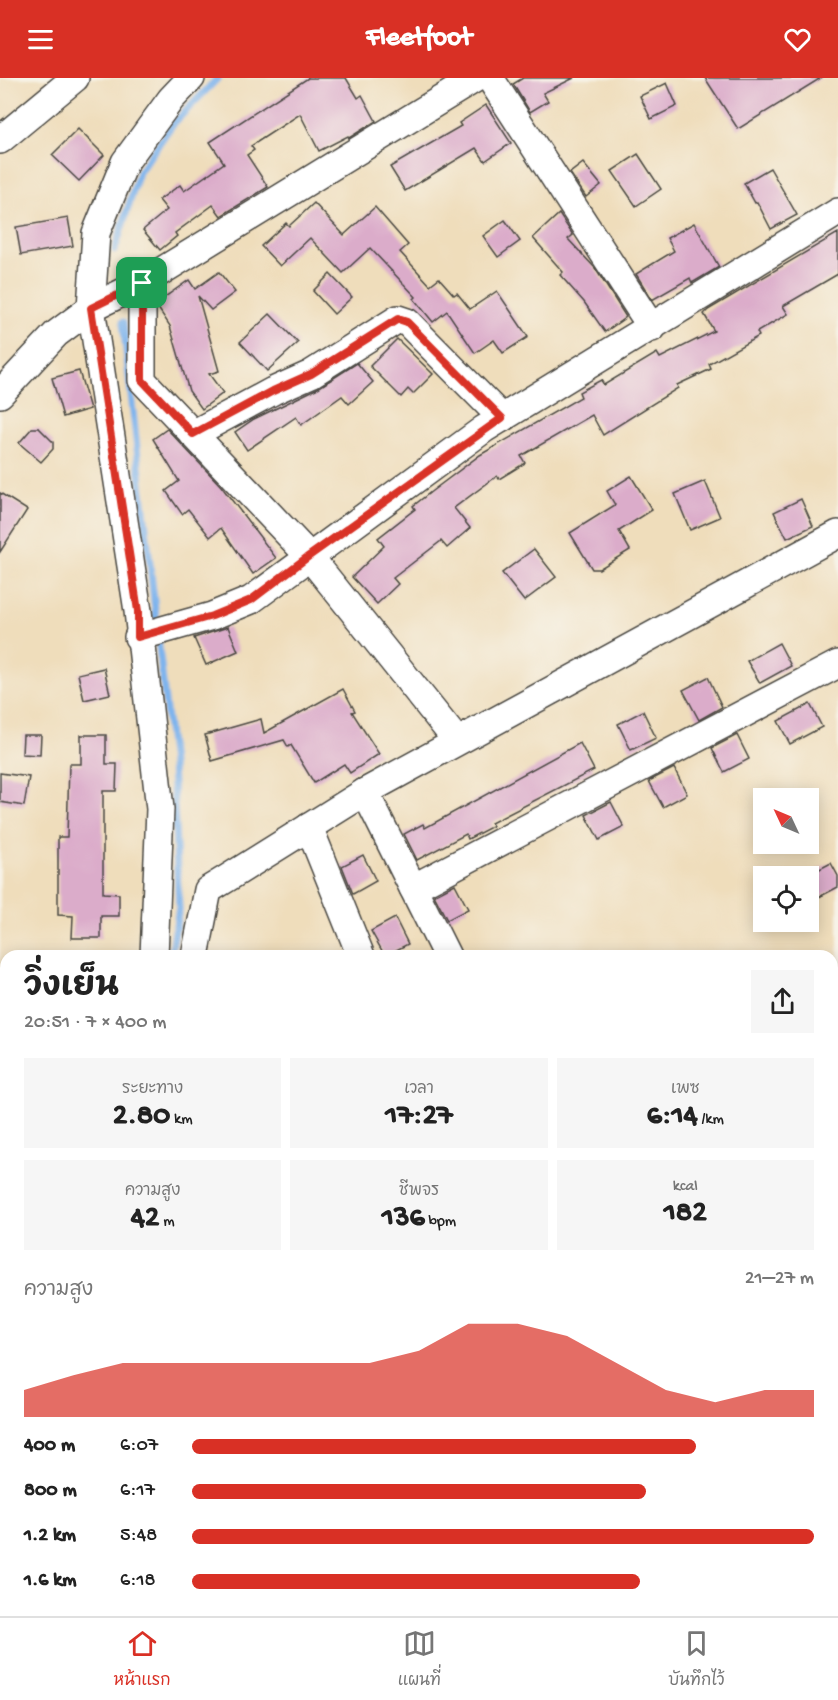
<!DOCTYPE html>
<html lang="th">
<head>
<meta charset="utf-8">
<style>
	:root { --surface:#fff; --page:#f6f6f6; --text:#222; --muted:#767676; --line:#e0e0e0; --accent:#d93025 }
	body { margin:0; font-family:"Gochi Hand","Playpen Sans Thai",sans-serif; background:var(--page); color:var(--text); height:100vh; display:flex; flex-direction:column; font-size:22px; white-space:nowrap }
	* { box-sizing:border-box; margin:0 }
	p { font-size:20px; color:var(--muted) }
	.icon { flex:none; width:33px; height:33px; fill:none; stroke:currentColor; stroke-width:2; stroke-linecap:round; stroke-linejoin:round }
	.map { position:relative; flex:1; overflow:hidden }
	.side { position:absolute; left:0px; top:872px; width:838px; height:668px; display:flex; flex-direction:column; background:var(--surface); border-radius:18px 18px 0 0; box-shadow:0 3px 15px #0003 }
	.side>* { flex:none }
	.needle { width:39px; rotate:314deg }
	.tools { position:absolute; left:753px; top:710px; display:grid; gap:12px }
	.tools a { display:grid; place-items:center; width:66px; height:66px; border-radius:0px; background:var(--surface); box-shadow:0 3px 15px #0003; font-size:30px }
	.pin { position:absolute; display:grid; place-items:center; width:51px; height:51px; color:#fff; margin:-26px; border-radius:12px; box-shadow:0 3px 9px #0006 }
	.round { display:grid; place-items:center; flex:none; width:63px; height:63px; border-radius:0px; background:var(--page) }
	.overview { display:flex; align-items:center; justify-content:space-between; height:102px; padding:0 24px }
	h1 { font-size:33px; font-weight:700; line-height:45px }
	.metrics { display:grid; grid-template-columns:repeat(3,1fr); gap:9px; height:102px; padding:6px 24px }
	.metrics div { display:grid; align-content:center; border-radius:0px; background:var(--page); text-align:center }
	.metrics b { font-size:30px; font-weight:700 }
	.metrics small { font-size:16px; font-weight:400 }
	.metrics p { font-size:16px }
	.chart { height:168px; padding:12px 24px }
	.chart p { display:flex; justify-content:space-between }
	.chart svg { width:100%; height:108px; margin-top:6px; fill:var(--accent); opacity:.7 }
	ul { padding:0 24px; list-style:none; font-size:20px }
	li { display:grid; grid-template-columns:96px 72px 1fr; align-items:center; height:45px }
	li i { height:15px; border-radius:8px; background:var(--accent) }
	header { display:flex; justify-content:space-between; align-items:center; height:78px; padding:0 24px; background:var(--accent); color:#fff; font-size:27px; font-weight:700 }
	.dock { display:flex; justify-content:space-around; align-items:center; height:84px; border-top:2px solid var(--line); background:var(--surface); font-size:16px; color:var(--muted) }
	.dock a { display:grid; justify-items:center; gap:3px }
	.dock .on { color:var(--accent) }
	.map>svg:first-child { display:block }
	.green { fill:#7cc683; stroke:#547857; stroke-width:1.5 }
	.forest { fill:#65ab71; stroke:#486b4e; stroke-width:1.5 }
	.water { fill:#7eb4ed; stroke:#54708c; stroke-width:1.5 }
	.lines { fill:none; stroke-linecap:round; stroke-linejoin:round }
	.stream { stroke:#7eb4ed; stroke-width:7 }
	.building { fill:#dbacca }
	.minor-casing { stroke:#484641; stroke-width:30 }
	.minor { stroke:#fff; stroke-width:27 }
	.route-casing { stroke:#fff; stroke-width:12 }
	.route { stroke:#d93025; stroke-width:8 }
</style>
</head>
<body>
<header><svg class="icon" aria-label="menu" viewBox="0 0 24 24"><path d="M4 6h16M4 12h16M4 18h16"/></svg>Fleetfoot<svg class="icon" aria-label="heart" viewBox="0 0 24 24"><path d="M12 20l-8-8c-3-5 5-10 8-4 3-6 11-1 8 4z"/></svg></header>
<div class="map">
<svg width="838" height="1538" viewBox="0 0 838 1538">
	<rect width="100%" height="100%" fill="#f7f3e8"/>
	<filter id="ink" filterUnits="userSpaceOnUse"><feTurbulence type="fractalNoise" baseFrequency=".0167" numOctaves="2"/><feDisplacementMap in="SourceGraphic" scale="12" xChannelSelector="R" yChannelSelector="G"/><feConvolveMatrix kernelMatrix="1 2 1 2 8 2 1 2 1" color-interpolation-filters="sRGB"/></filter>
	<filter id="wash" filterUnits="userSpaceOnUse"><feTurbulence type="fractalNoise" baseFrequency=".008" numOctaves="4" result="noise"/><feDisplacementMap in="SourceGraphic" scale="24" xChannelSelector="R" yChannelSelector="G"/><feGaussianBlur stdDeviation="1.35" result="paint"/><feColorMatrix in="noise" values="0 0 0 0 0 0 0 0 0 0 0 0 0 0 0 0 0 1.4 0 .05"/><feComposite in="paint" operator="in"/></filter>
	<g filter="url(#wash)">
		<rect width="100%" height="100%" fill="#efddbb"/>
		<polygon class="green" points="6,927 6,1275 0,1288 0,929"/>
		<polygon class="forest" points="6,1275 6,1533 443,1533 439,1538 0,1538 0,1288"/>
		<polygon class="water" points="832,1325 838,1335 838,1415 833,1418"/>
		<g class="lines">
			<g class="stream">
				<polyline points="115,172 139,94 172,47 218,0"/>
				<polyline points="123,244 157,549"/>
				<polyline points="158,560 172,686 179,829 171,878"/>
				<polyline points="0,1326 6,1313"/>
			</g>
		</g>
		<g id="blocks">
			<g class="building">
				<polygon points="308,0 346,0 358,20 362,17 376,43 349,60 348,58 319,73 300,36 251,68 254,72 247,77 268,109 221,138 213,127 175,155 177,158 160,172 143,152 167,132 159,122 180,107 184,113 224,85 210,64"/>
				<polygon points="523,0 574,0 543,15 548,23 530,34 513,6"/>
				<polygon points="705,0 821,0 738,51"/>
				<polygon points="667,5 677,28 651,41 640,18"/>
				<polygon points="486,27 511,65 485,83 476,70 405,113 390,89 461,48 459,45"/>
				<polygon points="78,51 104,77 79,103 52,77"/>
				<polygon points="638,76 661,111 636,128 612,93"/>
				<polygon points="583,85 601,107 586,119 570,95"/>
				<polygon points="770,90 797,137 771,151 757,124 755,125 744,105"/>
				<polygon points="314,125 344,157 375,129 408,167 400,174 430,207 439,200 454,217 457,215 470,231 497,213 528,259 503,275 494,262 475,275 447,233 433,244 414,221 416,219 370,170 343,195 310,160 280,188 261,168 286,145 289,148"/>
				<polygon points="559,136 573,157 568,161 595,190 626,239 605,254 584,224 560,197 563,194 533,160"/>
				<polygon points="68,140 73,168 21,177 16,149"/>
				<polygon points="505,142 520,163 498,179 483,158"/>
				<polygon points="694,145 719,189 692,205 690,200 652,222 636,196 674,173 667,160"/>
				<polygon points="838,155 838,196 783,228 788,236 757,254 759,258 709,286 711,291 677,307 678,310 603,357 592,337 521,378 525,385 499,401 497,398 454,430 470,450 447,470 441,463 393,500 398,506 377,526 352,499 384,468 378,460 415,431 413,428 432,413 480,377 581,319 579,314 601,302 604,307 657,275 660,280 714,253 704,236 708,232"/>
				<polygon points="219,194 235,214 211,232 198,218 219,293 209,296 223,315 202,331 189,313 170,248 158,230 158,224 189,202 195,211"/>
				<polygon points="330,196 352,219 334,236 313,213"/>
				<polygon points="270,236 298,265 267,293 240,264"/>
				<polygon points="397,261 433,296 413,316 408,311 401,319 370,288"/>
				<polygon points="357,285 373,304 349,326 342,318 301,347 296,339 247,372 235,354 254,341 318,310"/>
				<polygon points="79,293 90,331 63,339 52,300"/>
				<polygon points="32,350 39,350 53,364 53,371 41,384 19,365"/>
				<polygon points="167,351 221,408 276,480 253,496 221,450 210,459 188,431 182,436 166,413 179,403 153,361"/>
				<polygon points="631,398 652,432 619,453 630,472 599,491 592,491 570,455 615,427 607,413"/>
				<polygon points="705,403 720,439 690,452 675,416"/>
				<polygon points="0,415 27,432 0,474"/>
				<polygon points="801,421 813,448 787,460 774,434"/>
				<polygon points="534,471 556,499 524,523 502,495"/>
				<polygon points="228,549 238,573 206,587 194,560"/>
				<polygon points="779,565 791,588 760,605 747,583"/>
				<polygon points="104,590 110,616 84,622 78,596"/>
				<polygon points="708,599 722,629 699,642 683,612"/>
				<polygon points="343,611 355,633 352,634 379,676 350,695 344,686 314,705 291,667 288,669 284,662 212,683 205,657 261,641 264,655"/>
				<polygon points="810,626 822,649 790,666 778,643"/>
				<polygon points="643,633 656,660 631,672 618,646"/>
				<polygon points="23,657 41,657 40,677 22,676"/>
				<polygon points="81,657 106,657 106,686 117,686 116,713 103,713 103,815 119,816 119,838 101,838 101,860 72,860 73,838 58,837 58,759 67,759 69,686 81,686"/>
				<polygon points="737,657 749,681 724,694 712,670"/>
				<polygon points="580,665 594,692 491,745 493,748 468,761 466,756 417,782 404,756 423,746 425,750"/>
				<polygon points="674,690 687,716 663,729 649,703"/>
				<polygon points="0,695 29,699 24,728 0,724"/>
				<polygon points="611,724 624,749 599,762 586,737"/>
				<polygon points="363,777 376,803 353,816 342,788"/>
				<polygon points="831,785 838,798 838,809 808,825 808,797"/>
				<polygon points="455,806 468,831 447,842 434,817"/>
				<polygon points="395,840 408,866 385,878 371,853"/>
			</g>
		</g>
	</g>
	<g filter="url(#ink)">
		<use href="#blocks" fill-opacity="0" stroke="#484641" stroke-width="1.5"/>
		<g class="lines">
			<g class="minor-casing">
				<g id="minor">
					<polyline points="490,0 652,250"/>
					<polyline points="0,62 75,0"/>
					<polyline points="142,205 142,302 309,478 457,663"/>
					<polyline points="0,316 56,256 91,230 142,205 476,0"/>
					<polyline points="193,356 273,313 311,296 398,241 407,244 502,340"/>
					<polyline points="138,559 212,538 251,522 484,351 838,134"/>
					<polyline points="365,714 447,878"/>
					<polyline points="309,749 361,878"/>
					<polyline points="413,810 838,586"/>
					<polyline points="154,878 160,731 138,533 91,230 96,155 125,84 171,21 191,0"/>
					<polyline points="195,878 208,812 226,801 365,714 838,456"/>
					<polyline points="0,929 6,927"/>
					<polyline points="0,1288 6,1275"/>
					<polyline points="475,1533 481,1538"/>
					<polyline points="792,1533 794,1538"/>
				</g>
			</g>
			<use href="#minor" class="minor"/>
		</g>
	</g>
	<g class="lines" filter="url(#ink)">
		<g class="route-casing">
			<polygon id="route" points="142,205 142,302 193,356 273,313 311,296 398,241 407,244 502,340 309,478 251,522 212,538 138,559 138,533 91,230"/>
		</g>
		<use href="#route" class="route"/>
	</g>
</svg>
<div class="tools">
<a><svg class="needle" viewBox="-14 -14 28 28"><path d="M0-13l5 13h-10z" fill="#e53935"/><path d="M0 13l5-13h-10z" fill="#767676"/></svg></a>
<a><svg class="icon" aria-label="locate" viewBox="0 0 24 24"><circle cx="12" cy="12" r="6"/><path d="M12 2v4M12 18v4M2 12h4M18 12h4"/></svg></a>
</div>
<div class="pin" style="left:142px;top:205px;background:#1e9e55"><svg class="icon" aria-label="arrive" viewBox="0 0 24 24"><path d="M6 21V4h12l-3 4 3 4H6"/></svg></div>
<section class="side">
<div class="overview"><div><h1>วิ่งเย็น</h1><p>20:51 · 7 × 400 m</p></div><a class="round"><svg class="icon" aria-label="share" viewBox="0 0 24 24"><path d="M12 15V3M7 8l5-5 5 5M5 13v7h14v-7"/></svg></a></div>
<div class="metrics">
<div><p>ระยะทาง</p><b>2.80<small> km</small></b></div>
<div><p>เวลา</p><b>17:27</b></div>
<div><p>เพซ</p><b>6:14<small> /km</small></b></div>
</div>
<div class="metrics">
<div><p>ความสูง</p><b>42<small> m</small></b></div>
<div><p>ชีพจร</p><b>136<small> bpm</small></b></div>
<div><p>kcal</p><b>182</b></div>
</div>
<div class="chart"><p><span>ความสูง</span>21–27 m</p>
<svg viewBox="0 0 160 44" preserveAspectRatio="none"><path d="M0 44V33L10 27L20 22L30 22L40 22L50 22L60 22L70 22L80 17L90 6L100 6L110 11L120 22L130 33L140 38L150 33L160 33V44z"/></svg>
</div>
<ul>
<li><b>400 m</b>6:07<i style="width:81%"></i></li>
<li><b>800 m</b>6:17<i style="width:73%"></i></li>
<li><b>1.2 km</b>5:48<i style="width:100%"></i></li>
<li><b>1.6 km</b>6:18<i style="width:72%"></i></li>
</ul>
</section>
</div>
<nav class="dock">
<a class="on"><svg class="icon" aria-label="home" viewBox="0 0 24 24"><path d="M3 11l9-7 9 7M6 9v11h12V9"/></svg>หน้าแรก</a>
<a><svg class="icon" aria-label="map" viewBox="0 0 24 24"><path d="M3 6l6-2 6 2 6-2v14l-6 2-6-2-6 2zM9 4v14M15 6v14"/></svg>แผนที่</a>
<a><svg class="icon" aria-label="saved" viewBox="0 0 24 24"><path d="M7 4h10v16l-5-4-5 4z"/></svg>บันทึกไว้</a>
</nav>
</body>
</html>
